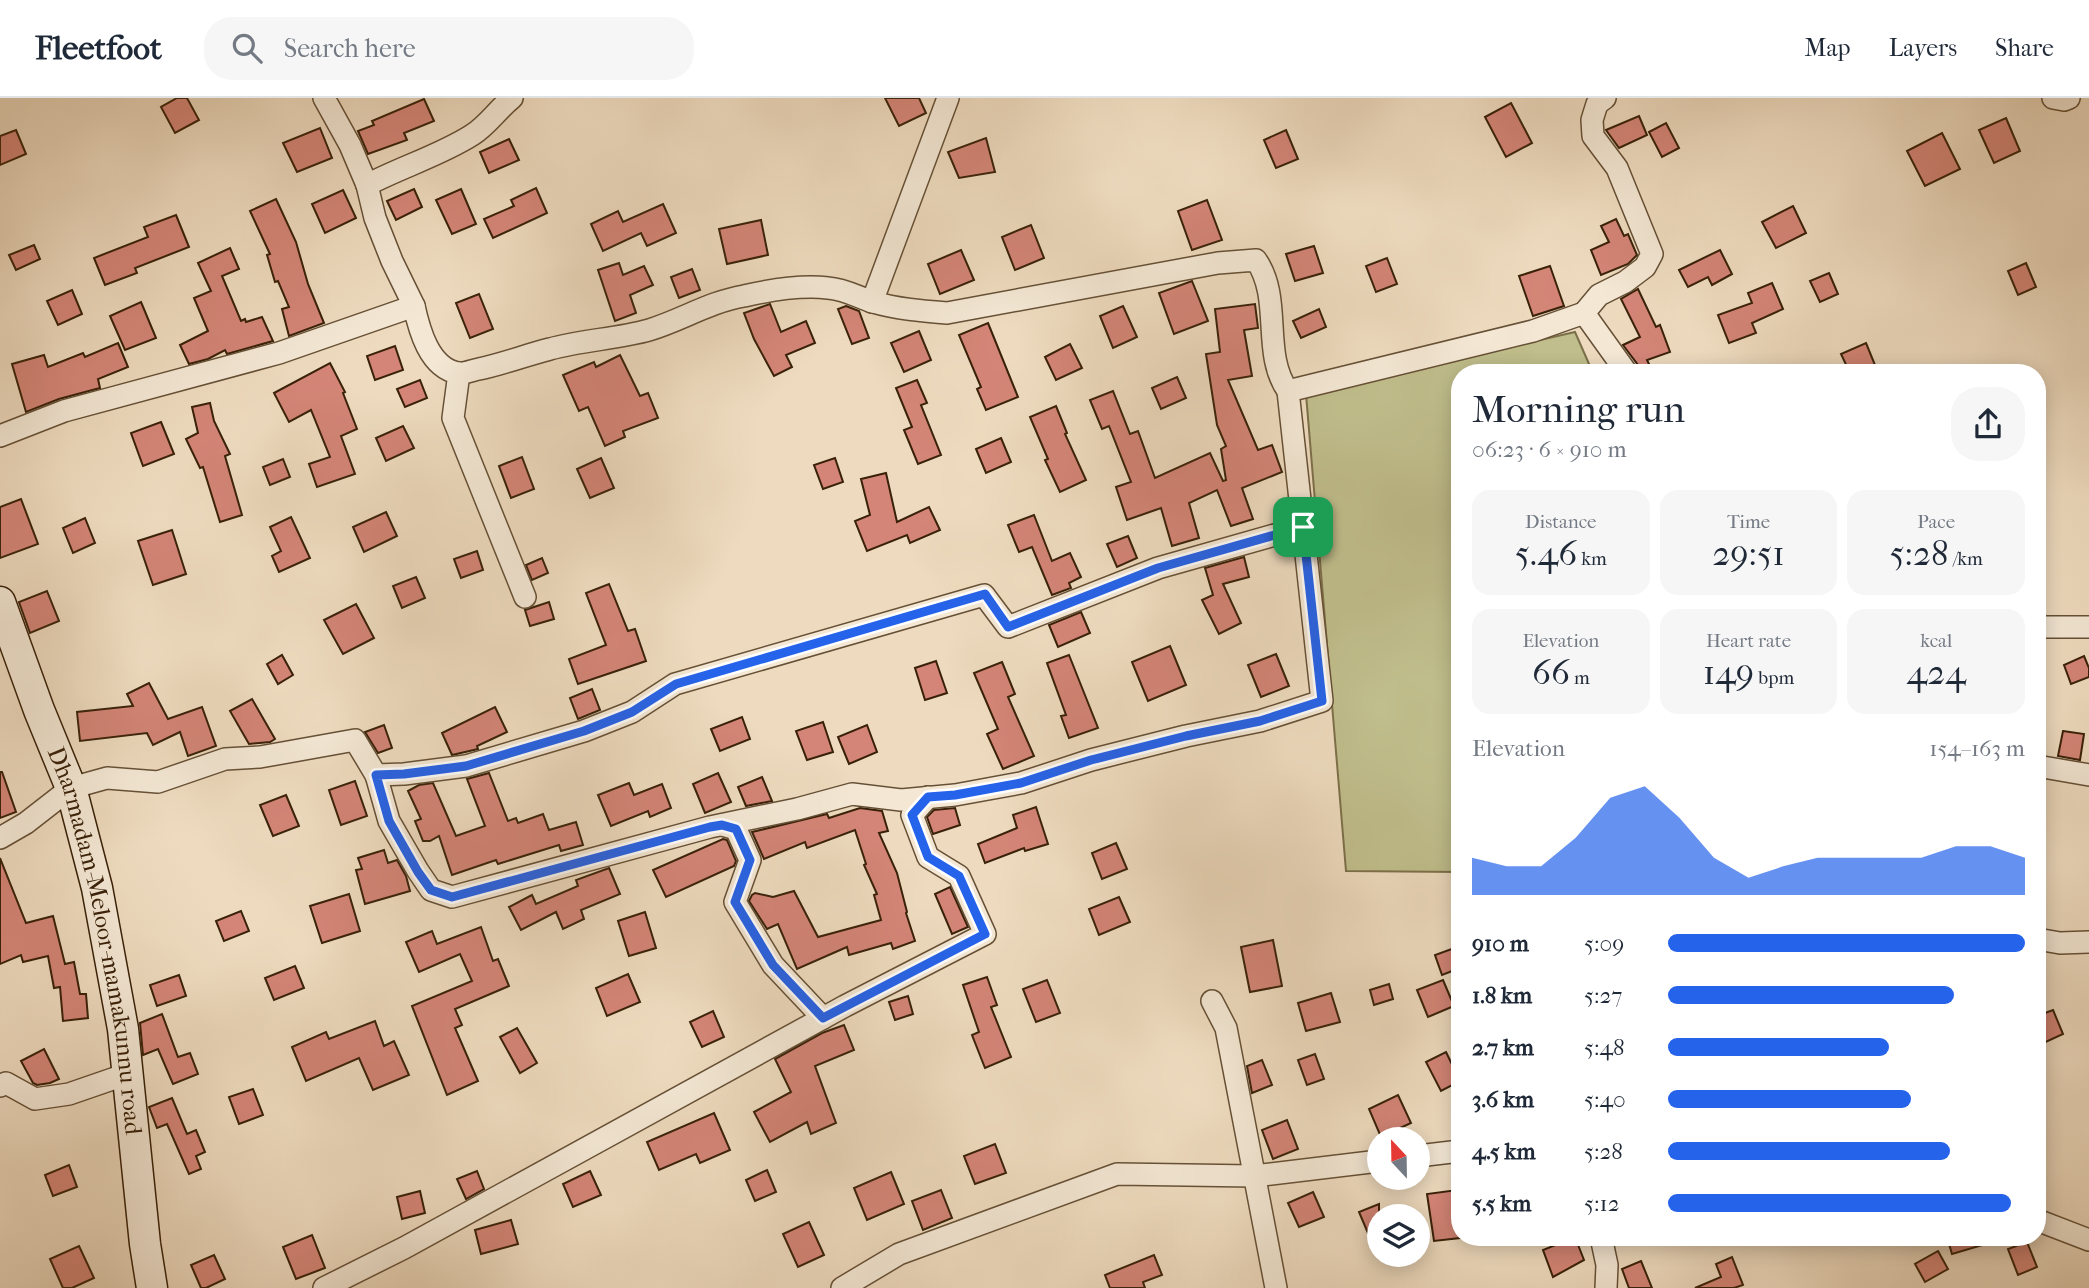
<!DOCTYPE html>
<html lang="en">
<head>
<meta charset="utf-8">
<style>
	:root { --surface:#fff; --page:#f6f6f7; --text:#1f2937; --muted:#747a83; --line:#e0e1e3; --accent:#2563eb }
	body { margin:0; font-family:"IM FELL French Canon",serif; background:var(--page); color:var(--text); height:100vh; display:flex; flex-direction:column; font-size:26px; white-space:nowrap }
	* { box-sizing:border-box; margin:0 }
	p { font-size:23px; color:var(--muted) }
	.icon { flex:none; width:38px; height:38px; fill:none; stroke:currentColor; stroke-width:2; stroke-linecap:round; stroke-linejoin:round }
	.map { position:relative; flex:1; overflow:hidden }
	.drawer { position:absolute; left:1451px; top:266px; width:595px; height:882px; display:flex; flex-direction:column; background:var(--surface); border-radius:28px; box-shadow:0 4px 18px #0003 }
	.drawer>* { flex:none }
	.needle { width:46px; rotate:338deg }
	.tools { position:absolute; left:1367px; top:1029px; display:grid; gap:14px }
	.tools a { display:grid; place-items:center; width:63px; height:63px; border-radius:50%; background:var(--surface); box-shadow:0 4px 18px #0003; font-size:35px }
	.pin { position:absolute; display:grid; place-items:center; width:60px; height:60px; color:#fff; margin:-30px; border-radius:14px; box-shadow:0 4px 10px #0006 }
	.round { display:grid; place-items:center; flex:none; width:74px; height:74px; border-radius:28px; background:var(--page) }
	.overview { display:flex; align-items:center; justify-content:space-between; height:119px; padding:0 21px }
	h1 { font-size:38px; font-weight:600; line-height:52px }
	.metrics { display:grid; grid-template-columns:repeat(3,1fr); gap:10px; height:119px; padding:7px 21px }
	.metrics div { display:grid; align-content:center; border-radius:18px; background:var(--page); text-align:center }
	.metrics b { font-size:35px; font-weight:600 }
	.metrics small { font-size:19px; font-weight:400 }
	.metrics p { font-size:19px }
	.chart { height:196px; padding:14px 21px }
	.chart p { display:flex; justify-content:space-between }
	.chart svg { width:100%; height:126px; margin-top:7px; fill:var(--accent); opacity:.7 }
	ul { padding:0 21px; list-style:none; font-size:23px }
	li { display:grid; grid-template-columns:112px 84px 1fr; align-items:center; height:52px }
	li i { height:18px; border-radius:9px; background:var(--accent) }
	header { display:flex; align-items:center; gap:42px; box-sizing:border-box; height:98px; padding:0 35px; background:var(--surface); border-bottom:2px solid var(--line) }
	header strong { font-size:33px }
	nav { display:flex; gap:38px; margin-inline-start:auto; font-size:24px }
	.search { width:490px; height:63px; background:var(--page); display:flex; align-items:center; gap:18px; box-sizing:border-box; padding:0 24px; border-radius:28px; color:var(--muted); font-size:26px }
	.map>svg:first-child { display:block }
	.green { fill:#c0be8c; stroke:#7c704a; stroke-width:2 }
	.building { fill:#d48577; stroke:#392109; stroke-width:2 }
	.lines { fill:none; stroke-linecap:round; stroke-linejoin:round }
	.minor-casing { stroke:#665036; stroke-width:24 }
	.secondary-casing { stroke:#392109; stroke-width:33 }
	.minor { stroke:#f4e8d5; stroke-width:21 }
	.secondary { stroke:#f4e8d5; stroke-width:30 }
	.route-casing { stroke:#fff; stroke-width:14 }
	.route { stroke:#2563eb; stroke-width:9 }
	.labels { text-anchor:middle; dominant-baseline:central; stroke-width:5; stroke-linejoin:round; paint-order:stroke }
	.street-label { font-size:24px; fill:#392109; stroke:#f4e8d5 }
</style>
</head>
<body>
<header>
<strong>Fleetfoot</strong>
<div class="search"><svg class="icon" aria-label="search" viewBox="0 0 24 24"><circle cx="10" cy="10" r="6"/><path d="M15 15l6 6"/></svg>Search here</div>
<nav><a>Map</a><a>Layers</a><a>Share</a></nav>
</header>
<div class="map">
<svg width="2089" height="1190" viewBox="0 0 2089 1190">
	<rect width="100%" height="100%" fill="#eedbbf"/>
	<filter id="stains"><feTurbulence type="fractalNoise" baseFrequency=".00286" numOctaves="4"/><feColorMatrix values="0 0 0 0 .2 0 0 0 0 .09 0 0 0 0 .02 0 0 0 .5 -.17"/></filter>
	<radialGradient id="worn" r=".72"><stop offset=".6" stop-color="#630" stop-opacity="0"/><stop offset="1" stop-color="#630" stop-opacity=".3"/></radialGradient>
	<polygon class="green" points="1575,234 1593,275 1460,275 1459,774 1346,773 1306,296"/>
	<g class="building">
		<polygon points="177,0 187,0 199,22 175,35 161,9"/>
		<polygon points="885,0 919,0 926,15 899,28"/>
		<polygon points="424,1 434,23 404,35 407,42 368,56 358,33 374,27 372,23"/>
		<polygon points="1511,5 1532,45 1506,59 1485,19"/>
		<polygon points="1639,18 1647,37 1619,50 1606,32"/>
		<polygon points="2006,20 2020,53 1994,65 1979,32"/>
		<polygon points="1666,25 1679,50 1662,59 1649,34"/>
		<polygon points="320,30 332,60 297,74 283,45"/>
		<polygon points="16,32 26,56 0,67 0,38"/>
		<polygon points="1286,32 1298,61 1276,70 1264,42"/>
		<polygon points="1942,35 1960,71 1925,88 1907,53"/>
		<polygon points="986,40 995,74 959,80 948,54"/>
		<polygon points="509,41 519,62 489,75 480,54"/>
		<polygon points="536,90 547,115 493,140 484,121 514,108 511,102"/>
		<polygon points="414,91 422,109 396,122 387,103"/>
		<polygon points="461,91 476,126 452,136 436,102"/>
		<polygon points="343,92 356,120 325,135 312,106"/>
		<polygon points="276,101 296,144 308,186 324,225 289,238 282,211 289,209 278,183 275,184 267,157 270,156 250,113"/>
		<polygon points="1207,102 1222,142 1192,152 1178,113"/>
		<polygon points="663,106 676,135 647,148 641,135 603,153 591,126 618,113 623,124"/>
		<polygon points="1793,108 1806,135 1776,150 1762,124"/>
		<polygon points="176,117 189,149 135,170 137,175 105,187 94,160 148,139 144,129"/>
		<polygon points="1616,121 1624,138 1628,136 1637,157 1628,166 1601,177 1591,152 1609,144 1601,128"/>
		<polygon points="761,122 768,157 727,166 719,131"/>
		<polygon points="1031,127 1044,160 1015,172 1002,139"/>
		<polygon points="34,147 40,161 16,172 9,157"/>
		<polygon points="1314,148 1323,175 1295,183 1286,156"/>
		<polygon points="230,150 239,171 222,178 241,223 245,221 246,224 262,219 273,243 227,256 225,252 208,261 189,266 180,247 208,233 194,200 211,193 198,165"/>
		<polygon points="961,152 974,182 940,196 928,166"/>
		<polygon points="1720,152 1732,176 1712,187 1708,179 1688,189 1679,172"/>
		<polygon points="1387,160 1397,186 1376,194 1366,168"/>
		<polygon points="619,165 623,177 644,168 653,187 630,197 636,215 615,223 598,172"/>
		<polygon points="2026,165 2036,189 2018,197 2008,173"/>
		<polygon points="1550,168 1564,208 1533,218 1519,178"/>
		<polygon points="692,171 700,192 679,200 671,179"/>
		<polygon points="1829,175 1838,196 1820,204 1810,183"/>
		<polygon points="1192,183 1208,223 1174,236 1159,195"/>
		<polygon points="1772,185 1783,211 1752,225 1756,235 1729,245 1718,217 1752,205 1748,195"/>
		<polygon points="1638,191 1656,229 1660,227 1670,254 1647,262 1651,270 1640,275 1638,267 1623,247 1640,239 1621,201"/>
		<polygon points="72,192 82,216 58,227 47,203"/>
		<polygon points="479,196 493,231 470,240 456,205"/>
		<polygon points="141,204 156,240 125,252 110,218"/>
		<polygon points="770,206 781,234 806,223 815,245 786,257 792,269 774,278 754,241 744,215"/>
		<polygon points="1255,206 1258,230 1244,232 1252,278 1228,282 1258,352 1272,347 1282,374 1242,390 1253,421 1231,428 1217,392 1189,405 1199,440 1172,448 1161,410 1127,422 1116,389 1131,384 1109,328 1102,331 1090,302 1113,293 1130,336 1138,333 1155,380 1210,355 1223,383 1226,382 1221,351 1226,348 1217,327 1206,256 1220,254 1215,211"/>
		<polygon points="846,208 859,213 869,240 852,246 838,211"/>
		<polygon points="1123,208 1137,239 1113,250 1100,218"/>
		<polygon points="1319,211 1326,229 1301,240 1293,223"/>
		<polygon points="988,225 1018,299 986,312 977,291 981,289 959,237"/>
		<polygon points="919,233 931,262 904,274 891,245"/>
		<polygon points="118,245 128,269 98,281 100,290 59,301 26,314 12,266 44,257 48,269 83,255 85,259"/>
		<polygon points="1866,245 1875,267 1857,275 1850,275 1841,256"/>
		<polygon points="1070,246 1082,270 1056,282 1045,259"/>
		<polygon points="395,248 403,272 375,282 367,258"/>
		<polygon points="620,257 640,298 648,295 658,320 623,333 625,339 605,348 588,309 579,313 563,277 594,264 596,269"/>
		<polygon points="330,265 345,294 343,295 357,331 341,338 355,376 317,389 309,366 330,359 311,312 289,324 274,295"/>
		<polygon points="1177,279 1186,300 1161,311 1152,290"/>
		<polygon points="420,282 427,300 405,309 397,291"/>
		<polygon points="917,282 927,305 921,307 941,357 918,366 904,332 912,329 896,290"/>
		<polygon points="210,305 214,323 230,356 225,358 242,417 220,424 203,369 200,370 186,341 198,335 192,309"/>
		<polygon points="1056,308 1067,335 1065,336 1086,382 1060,394 1045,362 1048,361 1030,319"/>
		<polygon points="161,324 174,356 143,368 131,335"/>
		<polygon points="403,328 414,350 386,363 376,340"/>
		<polygon points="1001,340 1011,364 986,375 976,351"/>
		<polygon points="522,359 534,391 511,400 499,368"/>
		<polygon points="601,360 614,390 590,400 577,371"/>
		<polygon points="835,360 843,384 823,391 814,367"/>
		<polygon points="283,361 290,379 270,387 263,369"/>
		<polygon points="886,375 897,424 929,409 940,432 910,445 907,437 867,453 855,423 870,417 861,381"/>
		<polygon points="21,401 38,446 0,460 0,409"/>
		<polygon points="386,414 397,438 364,454 353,429"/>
		<polygon points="1034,417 1052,463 1070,455 1081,479 1069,485 1071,490 1052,497 1032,449 1019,454 1008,427"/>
		<polygon points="291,419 310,460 279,474 272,458 281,453 270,429"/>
		<polygon points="85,420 95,445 73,455 63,430"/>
		<polygon points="172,432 186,476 153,487 138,443"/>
		<polygon points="1128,438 1137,460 1117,469 1107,446"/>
		<polygon points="477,453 483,472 461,480 454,461"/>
		<polygon points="1244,459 1249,479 1223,486 1241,525 1219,536 1202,502 1213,497 1205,470"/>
		<polygon points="542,460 548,475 532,482 526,467"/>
		<polygon points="416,479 425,500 402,510 393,488"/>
		<polygon points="609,486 628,533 635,531 646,563 578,586 569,561 606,547 586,495"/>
		<polygon points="47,493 59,523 30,535 19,504"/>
		<polygon points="549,504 554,521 530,528 525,512"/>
		<polygon points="356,506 374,540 343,556 324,522"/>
		<polygon points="1081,514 1090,535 1058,549 1049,527"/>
		<polygon points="1170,548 1186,587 1148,603 1132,564"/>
		<polygon points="1276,556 1289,588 1261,599 1248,567"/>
		<polygon points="282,557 293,577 278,586 267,566"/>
		<polygon points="1069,557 1098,630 1069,640 1061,618 1066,617 1047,565"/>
		<polygon points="2084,558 2089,570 2089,579 2071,586 2064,567"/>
		<polygon points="936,563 947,595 925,602 915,570"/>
		<polygon points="1002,564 1015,596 1008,599 1034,658 1003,671 987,636 998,631 974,575"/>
		<polygon points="149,585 168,621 202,609 216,648 188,658 180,634 153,647 147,635 80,643 77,614 133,608 127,596"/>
		<polygon points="592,591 600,612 578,621 570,600"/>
		<polygon points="252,601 275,641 270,644 249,646 230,613"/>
		<polygon points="495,609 507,634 477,648 478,651 452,657 442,635"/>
		<polygon points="742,619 750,641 720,653 711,631"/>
		<polygon points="823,624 833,654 807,662 796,633"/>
		<polygon points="384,627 392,650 378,655 365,634"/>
		<polygon points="867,627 877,654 849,666 838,639"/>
		<polygon points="2063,633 2084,636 2080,662 2058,658"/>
		<polygon points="0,674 2,674 16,714 0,720"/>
		<polygon points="489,675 508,723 516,720 518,725 543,716 549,732 576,724 583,747 561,753 559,747 498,766 496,762 452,777 439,738 430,743 423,743 415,723 421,721 408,693 419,687 433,685 456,738 485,728 467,681"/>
		<polygon points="718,675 731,704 705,715 693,686"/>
		<polygon points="762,679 772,703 746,708 738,689"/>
		<polygon points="355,683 367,718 341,727 329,692"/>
		<polygon points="629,685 634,697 662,686 671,710 650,719 648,713 611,728 598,697"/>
		<polygon points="286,697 299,728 273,738 260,707"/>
		<polygon points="1036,709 1048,746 1025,753 1024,750 985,765 978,746 1017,730 1013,717"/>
		<polygon points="860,710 882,713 888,733 879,735 897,775 907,814 906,815 915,843 893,851 891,845 849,857 847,849 797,871 778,826 767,831 749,803 752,797 755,795 773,799 794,793 818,839 881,822 874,797 877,796 864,767 866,766 855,732 807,750 805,744 764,761 752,734 827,716 829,720"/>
		<polygon points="955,710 960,727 933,736 927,719 934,712"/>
		<polygon points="723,741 727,742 736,763 734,768 666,799 653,772"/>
		<polygon points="1116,745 1127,771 1102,781 1092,755"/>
		<polygon points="384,752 388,765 397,762 406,778 410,793 365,806 356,772 362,771 358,760"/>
		<polygon points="0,760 26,825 53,818 65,866 74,864 80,896 86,896 88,920 63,923 60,889 54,890 48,858 23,864 21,857 0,866"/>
		<polygon points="609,770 620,796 581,812 584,821 563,831 556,814 521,832 509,809 532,797 536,806 578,788 576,782"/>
		<polygon points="950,789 968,829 952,836 935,796"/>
		<polygon points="349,796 360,833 322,845 310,808"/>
		<polygon points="1119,799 1130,824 1099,837 1089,811"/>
		<polygon points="241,813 249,833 224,843 216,823"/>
		<polygon points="645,814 656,850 629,858 618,823"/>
		<polygon points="481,829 493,863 498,861 509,888 455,911 462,927 455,930 478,983 447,997 412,908 472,883 460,856 419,874 406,844 432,833 437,846"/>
		<polygon points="1273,842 1282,888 1250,894 1241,849"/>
		<polygon points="1460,848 1460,870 1442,877 1435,857"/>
		<polygon points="295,868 304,890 274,902 265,880"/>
		<polygon points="628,876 640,904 607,918 596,890"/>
		<polygon points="179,877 186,898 157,908 150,887"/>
		<polygon points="987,879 997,907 991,909 1011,959 985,970 972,937 979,934 963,887"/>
		<polygon points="1047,882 1060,915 1036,924 1023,891"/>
		<polygon points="1443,882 1454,908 1428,919 1417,892"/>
		<polygon points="1389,886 1393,901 1374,907 1370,892"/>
		<polygon points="1331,895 1340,924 1306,933 1298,905"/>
		<polygon points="908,898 913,916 895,922 889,904"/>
		<polygon points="2053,912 2063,936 2037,948 2037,918"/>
		<polygon points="713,913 724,939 702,949 690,924"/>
		<polygon points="162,916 178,959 190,955 198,976 173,986 158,951 143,957 140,925"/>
		<polygon points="375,923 384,948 394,943 409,977 373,992 359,960 306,983 292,949 326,934 329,941"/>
		<polygon points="844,927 854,952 815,968 836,1025 811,1036 807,1024 770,1044 754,1014 791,994 775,961 822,935"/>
		<polygon points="517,930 537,965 520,975 500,939"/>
		<polygon points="44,951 59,981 50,985 37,987 33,985 21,963"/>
		<polygon points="1446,954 1460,983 1441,993 1426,964"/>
		<polygon points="1315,956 1324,981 1307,987 1298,962"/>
		<polygon points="1262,962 1272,987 1252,995 1247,968"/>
		<polygon points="253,991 263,1017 239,1026 229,999"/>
		<polygon points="1398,997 1411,1025 1381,1039 1369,1011"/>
		<polygon points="172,1000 187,1036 196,1032 205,1054 196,1058 201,1071 189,1076 167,1026 157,1030 149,1009"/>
		<polygon points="714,1015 730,1052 700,1065 696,1056 659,1072 647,1044"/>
		<polygon points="1287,1022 1298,1051 1273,1061 1262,1032"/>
		<polygon points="995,1046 1006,1075 975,1086 964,1058"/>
		<polygon points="69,1067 77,1089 53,1098 45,1077"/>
		<polygon points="767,1072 776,1094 755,1103 746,1082"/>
		<polygon points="477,1073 484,1091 466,1101 457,1081"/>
		<polygon points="590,1073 601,1097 573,1109 563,1086"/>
		<polygon points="891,1074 904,1106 867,1122 854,1090"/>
		<polygon points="941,1092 952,1120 923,1132 912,1103"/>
		<polygon points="1457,1092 1460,1109 1460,1140 1434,1143 1427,1096"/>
		<polygon points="420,1093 425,1115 402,1121 397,1099"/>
		<polygon points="1313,1094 1324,1119 1299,1129 1288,1105"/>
		<polygon points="1379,1106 1379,1161 1359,1114"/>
		<polygon points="511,1122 518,1146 481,1156 475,1132"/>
		<polygon points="809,1124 824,1157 798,1169 783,1136"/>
		<polygon points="312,1137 325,1170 296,1181 283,1149"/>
		<polygon points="1575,1139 1584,1162 1553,1179 1543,1152"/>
		<polygon points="1947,1139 1996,1139 1996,1143 1952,1156"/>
		<polygon points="2027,1144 2037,1169 2018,1177 2008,1151"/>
		<polygon points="79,1148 94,1180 72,1190 63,1190 50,1161"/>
		<polygon points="1938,1153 1948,1171 1925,1184 1915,1166"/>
		<polygon points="214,1157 225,1181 206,1190 201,1190 191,1167"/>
		<polygon points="1154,1157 1162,1177 1143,1184 1145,1190 1110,1190 1105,1177"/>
		<polygon points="1732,1159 1743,1187 1734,1190 1695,1190 1721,1179 1716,1166"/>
		<polygon points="1641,1163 1652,1190 1629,1190 1622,1171"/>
	</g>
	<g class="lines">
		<g class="minor-casing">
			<g id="minor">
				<polyline points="324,0 350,47 367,87"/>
				<polyline points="1605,0 1597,6 1592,22 1593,38 1617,70 1652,156 1645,169 1625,184 1599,197 1584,215 1627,275"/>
				<polyline points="2053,0 2064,2 2069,0"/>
				<polyline points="872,204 948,0"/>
				<path d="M414,208C419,231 429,270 458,275C464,276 473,272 479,271C503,266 526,257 550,251C582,242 617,241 649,232C682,222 709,204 744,198C770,192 801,187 828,190C844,191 858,199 873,204C897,211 922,213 947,215L1218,165L1256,162C1283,201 1261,255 1288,293"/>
				<polyline points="459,275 453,320 525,499"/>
				<path d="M0,338L64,313L279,255L414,208L392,163L375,120L367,87C401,69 441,57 472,37C487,28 498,11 512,0"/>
				<polyline points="2037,529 2089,529"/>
				<polyline points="2037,668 2089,677"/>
				<polyline points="376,677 389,723 418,773 431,792 452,799 710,729 797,711 852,696 901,702 955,697 1021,685 1091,662 1186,638 1260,623 1322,603 1303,429"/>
				<polyline points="722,727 736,731 750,762 735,804 773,867 823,920"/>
				<polyline points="0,740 26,725 71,690 107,680 158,684 225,661 260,659 355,642 376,677 404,676 466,668 584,633 632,614 675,586 984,497 1008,529 1158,470 1303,429 1288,293 1533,233 1584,215"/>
				<polyline points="2037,841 2060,845 2089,844"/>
				<polyline points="1212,903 1226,930 1276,1190"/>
				<polyline points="0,988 6,985 35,1001 69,996 127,976"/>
				<polyline points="1418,1058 1460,1053"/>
				<polyline points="2037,1122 2089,1142"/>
				<polyline points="1601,1139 1607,1167 1606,1190"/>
				<polyline points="324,1190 404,1150 845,908 985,836 959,778 928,759 912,717 928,699"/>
				<polyline points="842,1190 899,1156 1117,1076 1254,1078 1379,1063"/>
			</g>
		</g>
		<g class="secondary-casing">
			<g id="secondary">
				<path id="s1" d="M0,504L39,612L71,690L97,790L123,931L145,1146L152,1190"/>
			</g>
		</g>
		<use href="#minor" class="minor"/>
		<use href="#secondary" class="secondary"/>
	</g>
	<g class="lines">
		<g class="route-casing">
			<polygon id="route" points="1303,429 1322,603 1260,623 1186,638 1091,662 1021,685 955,697 928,699 912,717 928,759 959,778 985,836 823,920 773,867 735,804 750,762 736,731 722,727 710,729 452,799 431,792 418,774 389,723 376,677 404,676 466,668 584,633 632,614 676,586 985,496 1008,529 1158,470"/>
		</g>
		<use href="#route" class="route"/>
	</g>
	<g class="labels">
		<g class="street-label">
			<text stroke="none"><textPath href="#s1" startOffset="354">Dharmadam-Meloor-mamakunnu road</textPath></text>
		</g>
	</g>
	<rect width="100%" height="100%" filter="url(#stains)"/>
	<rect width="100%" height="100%" fill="url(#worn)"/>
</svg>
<div class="tools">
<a><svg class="needle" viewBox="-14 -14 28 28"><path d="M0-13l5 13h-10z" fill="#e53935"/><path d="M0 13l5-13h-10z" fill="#747a83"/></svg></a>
<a><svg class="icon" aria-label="layers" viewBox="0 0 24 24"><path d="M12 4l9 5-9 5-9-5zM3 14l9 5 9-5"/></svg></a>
</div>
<div class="pin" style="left:1303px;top:429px;background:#1e9e55"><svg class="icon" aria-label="arrive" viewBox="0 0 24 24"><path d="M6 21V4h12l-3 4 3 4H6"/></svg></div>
<section class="drawer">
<div class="overview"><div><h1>Morning run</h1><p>06:23 · 6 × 910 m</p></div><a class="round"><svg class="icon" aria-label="share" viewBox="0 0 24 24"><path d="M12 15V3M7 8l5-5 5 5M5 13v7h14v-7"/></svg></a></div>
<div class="metrics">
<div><p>Distance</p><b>5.46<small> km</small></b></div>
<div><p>Time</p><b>29:51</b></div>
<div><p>Pace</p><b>5:28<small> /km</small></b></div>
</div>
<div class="metrics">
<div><p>Elevation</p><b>66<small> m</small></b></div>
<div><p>Heart rate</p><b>149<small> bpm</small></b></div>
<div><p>kcal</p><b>424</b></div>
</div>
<div class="chart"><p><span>Elevation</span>154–163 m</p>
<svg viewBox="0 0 160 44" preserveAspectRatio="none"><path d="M0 44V31L10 34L20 34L30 24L40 10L50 6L60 17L70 31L80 38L90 34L100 31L110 31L120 31L130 31L140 27L150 27L160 31V44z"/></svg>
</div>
<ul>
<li><b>910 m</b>5:09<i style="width:100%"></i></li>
<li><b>1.8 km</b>5:27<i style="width:80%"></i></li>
<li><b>2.7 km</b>5:48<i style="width:62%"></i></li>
<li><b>3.6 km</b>5:40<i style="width:68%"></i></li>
<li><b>4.5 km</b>5:28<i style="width:79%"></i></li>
<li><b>5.5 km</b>5:12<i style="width:96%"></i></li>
</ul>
</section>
</div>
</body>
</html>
